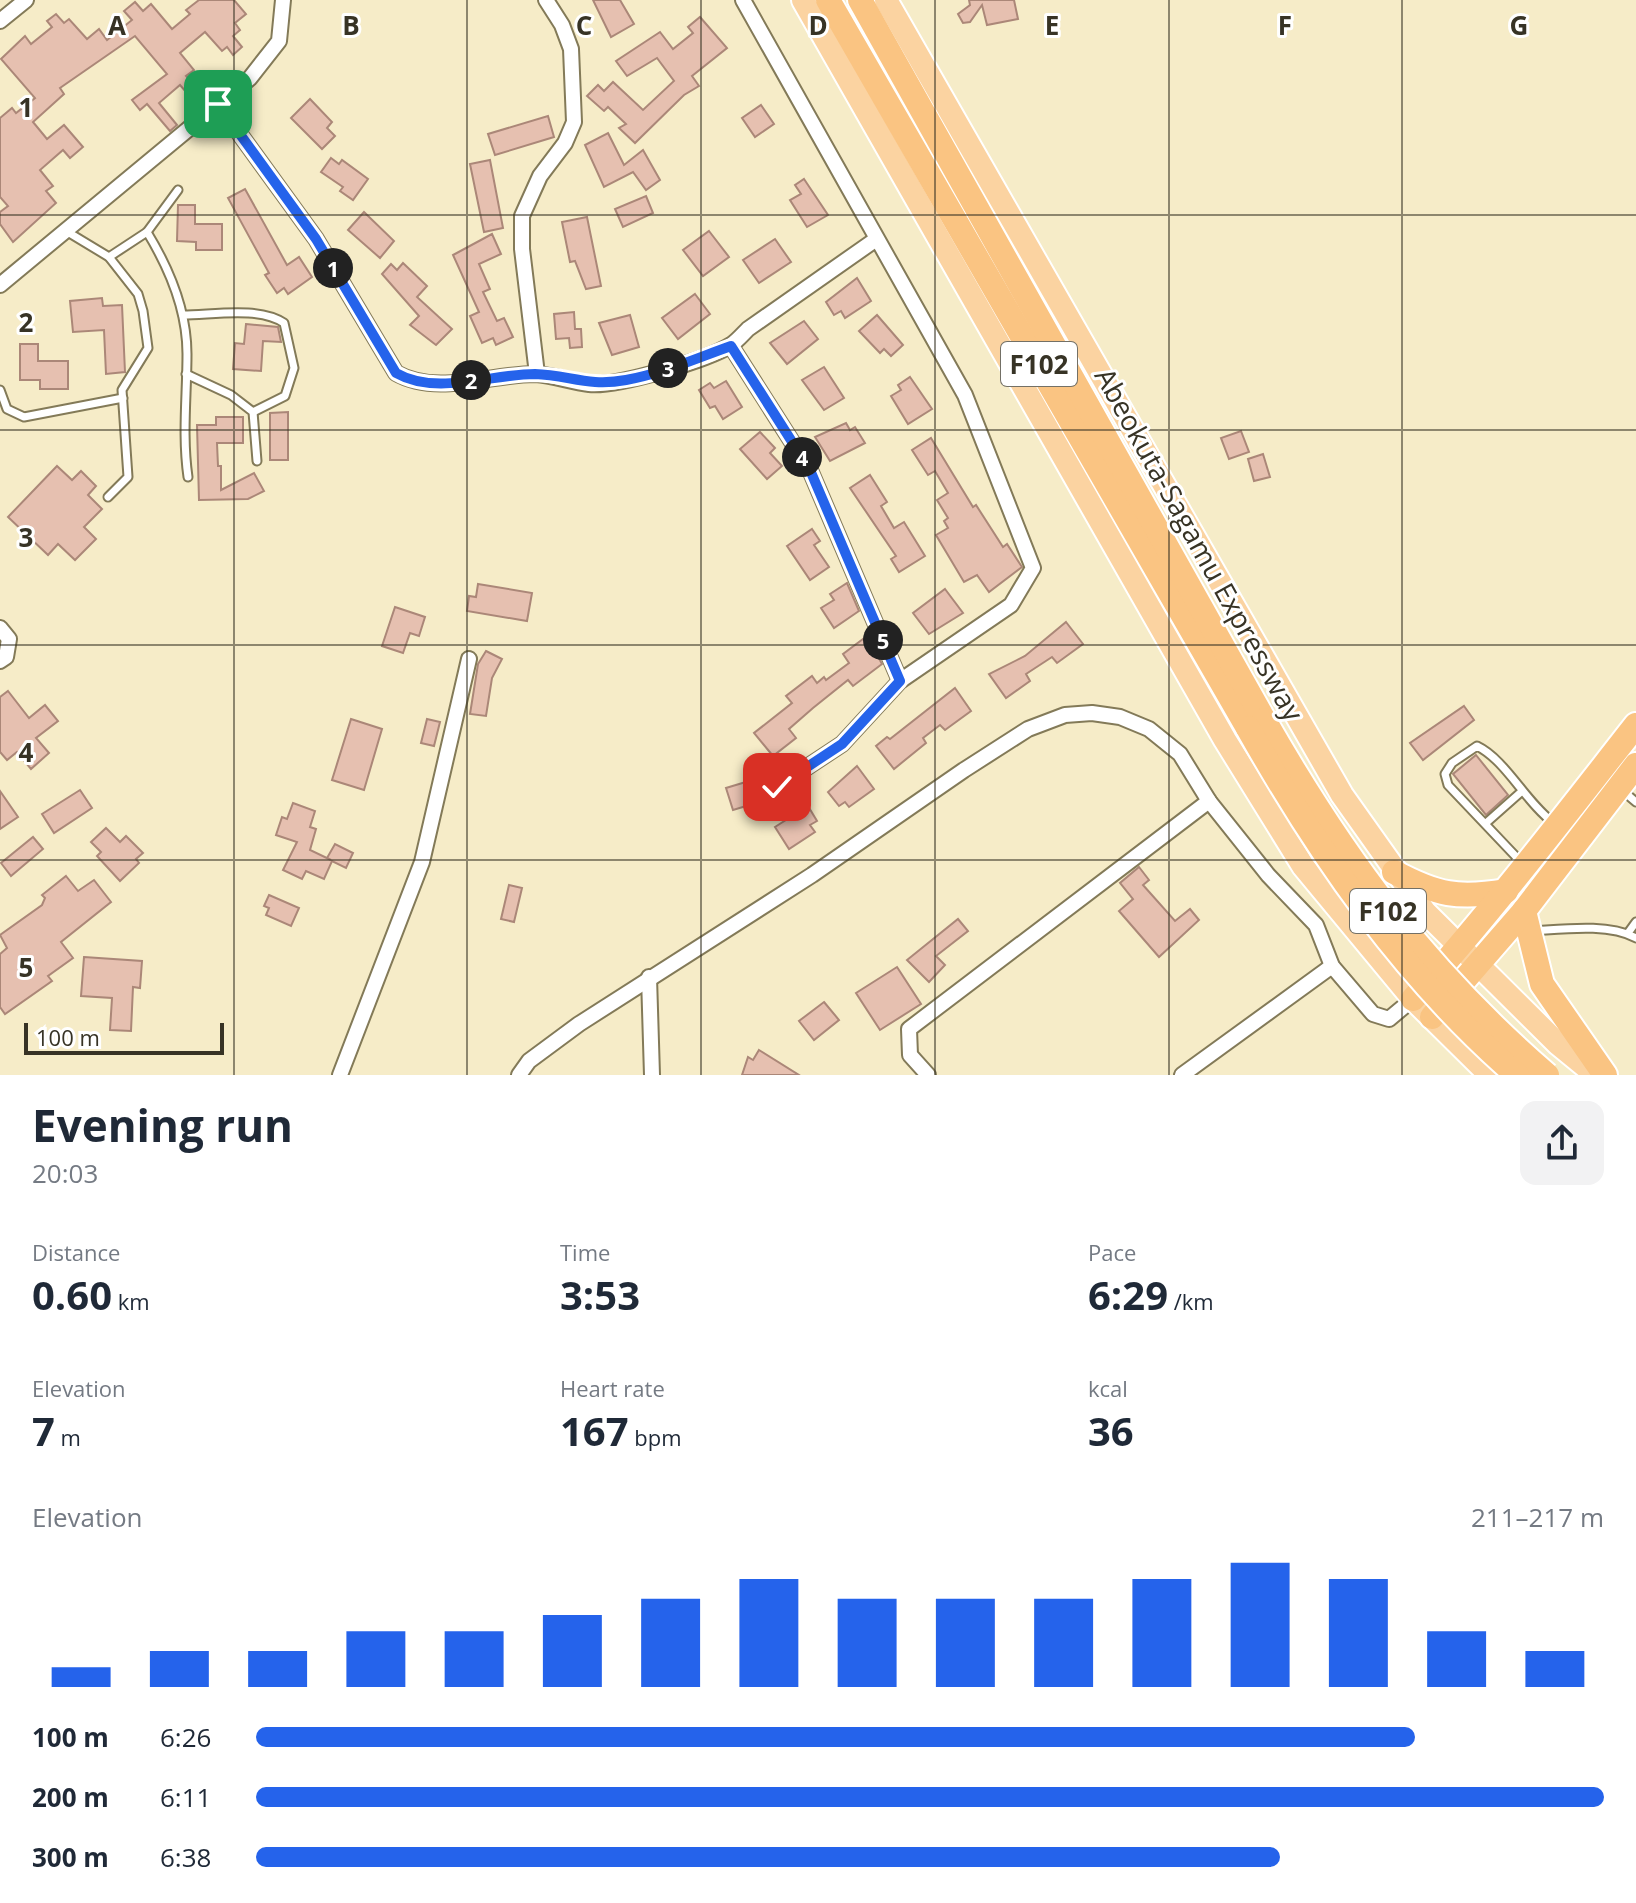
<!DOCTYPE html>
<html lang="en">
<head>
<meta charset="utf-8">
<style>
	:root { --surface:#fff; --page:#f2f2f3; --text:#1f2937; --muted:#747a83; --accent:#2563eb }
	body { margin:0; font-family:"Open Sans",sans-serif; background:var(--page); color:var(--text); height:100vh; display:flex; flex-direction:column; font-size:30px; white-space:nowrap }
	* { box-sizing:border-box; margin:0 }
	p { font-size:26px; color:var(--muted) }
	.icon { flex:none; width:44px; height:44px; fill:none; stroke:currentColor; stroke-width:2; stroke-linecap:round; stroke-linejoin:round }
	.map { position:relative; height:1075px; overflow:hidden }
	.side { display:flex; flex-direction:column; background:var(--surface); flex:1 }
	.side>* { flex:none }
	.scale { position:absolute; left:24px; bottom:20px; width:200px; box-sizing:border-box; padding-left:8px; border:4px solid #373325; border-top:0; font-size:22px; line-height:28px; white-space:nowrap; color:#373325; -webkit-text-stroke:6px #fff; paint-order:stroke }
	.pin { position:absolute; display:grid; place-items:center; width:68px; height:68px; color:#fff; margin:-34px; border-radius:16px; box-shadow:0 4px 12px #0006 }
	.km { position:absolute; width:40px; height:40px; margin:-20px; border-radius:50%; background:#222; color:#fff; font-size:22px; line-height:40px; text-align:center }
	.round { display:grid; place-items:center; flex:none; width:84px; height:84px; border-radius:16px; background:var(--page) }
	.headline { display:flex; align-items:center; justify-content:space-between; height:136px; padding:0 32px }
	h1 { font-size:44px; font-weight:700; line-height:60px }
	.metrics { display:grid; grid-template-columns:repeat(3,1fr); gap:12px; height:136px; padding:8px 32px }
	.metrics div { display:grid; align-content:center }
	.metrics b { font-size:40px; font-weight:700 }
	.metrics small { font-size:22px; font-weight:400 }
	.metrics p { font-size:22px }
	.chart { height:224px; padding:16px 32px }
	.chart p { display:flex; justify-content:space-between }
	.chart svg { width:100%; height:144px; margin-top:8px; stroke:var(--accent); stroke-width:6 }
	ul { padding:0 32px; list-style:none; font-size:26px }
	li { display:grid; grid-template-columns:128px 96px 1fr; align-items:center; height:60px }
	li i { height:20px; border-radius:10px; background:var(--accent) }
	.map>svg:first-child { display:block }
	.building { fill:#e6c0b0; stroke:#ab8778; stroke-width:2 }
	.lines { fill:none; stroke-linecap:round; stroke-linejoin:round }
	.service-casing { stroke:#837a58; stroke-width:11 }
	.minor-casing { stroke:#837a58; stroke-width:18 }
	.primary-casing { stroke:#fff; stroke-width:26 }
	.trunk-casing { stroke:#fff; stroke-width:28 }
	.service { stroke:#fff; stroke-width:7 }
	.minor { stroke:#fff; stroke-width:14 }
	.primary { stroke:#fbd3a1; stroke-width:22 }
	.trunk { stroke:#fac482; stroke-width:24 }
	.trunk-bridge-casing { stroke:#fff; stroke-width:28; stroke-linecap:butt }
	.trunk-bridge { stroke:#fac482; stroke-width:24 }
	.route-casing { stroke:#fff; stroke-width:16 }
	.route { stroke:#2563eb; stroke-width:10 }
	.grid { fill:none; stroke:#373325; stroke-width:2; stroke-opacity:0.55 }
	.labels { text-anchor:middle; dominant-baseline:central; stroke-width:6; stroke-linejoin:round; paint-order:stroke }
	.shield { fill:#fff; stroke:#737066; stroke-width:2 }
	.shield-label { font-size:26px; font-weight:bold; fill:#373325 }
	.street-label { font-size:28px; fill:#373325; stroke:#fff }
	.grid-label { font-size:26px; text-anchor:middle; font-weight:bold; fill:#373325; stroke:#fff; stroke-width:6; stroke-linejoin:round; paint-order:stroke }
</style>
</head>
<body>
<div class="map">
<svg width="1636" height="1075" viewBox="0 0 1636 1075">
	<rect width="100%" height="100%" fill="#f6ecc8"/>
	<g class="building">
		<polygon points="199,0 234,0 246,14 235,23 240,30 233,36 242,47 233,55 227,47 222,51 205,32 180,53 194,70 186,76 195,86 187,93 180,85 159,103 177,125 170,131 147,104 140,110 132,100 167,74 135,36 60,88 64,94 33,122 47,139 64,125 83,147 70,158 63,150 40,170 53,186 46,191 56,203 13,242 0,224 0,212 8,206 0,197 0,118 12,108 16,113 35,98 1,59 25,36 31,44 52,27 47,21 56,14 64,23 69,19 87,39 99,29 107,40 132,20 124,11 135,2 143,11 151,4 172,29 190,14 186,10"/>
		<polygon points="593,0 620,0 634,24 611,37"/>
		<polygon points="969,0 1014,0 1018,19 987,25 982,5 970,22 963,23 958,14 970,5"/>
		<polygon points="700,17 727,48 692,76 699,86 684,95 635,143 619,128 626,124 608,107 604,111 587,96 598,85 604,91 613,82 643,110 674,81 657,58 627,76 616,61 660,32 673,49 693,33 688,27"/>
		<polygon points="310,99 332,122 327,128 335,136 322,149 291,118"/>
		<polygon points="761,105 774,124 755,137 742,118"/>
		<polygon points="548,116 554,137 495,155 488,134"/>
		<polygon points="608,133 624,165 643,150 660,180 646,190 633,172 604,187 585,145"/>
		<polygon points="331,158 339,164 342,160 368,179 353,200 340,191 343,187 321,172"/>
		<polygon points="490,160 503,228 484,232 470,164"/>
		<polygon points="804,179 828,215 807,227 790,200 801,194 795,185"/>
		<polygon points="245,189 287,265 299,257 312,277 288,294 284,288 277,293 265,275 269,273 228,198"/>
		<polygon points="646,196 653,213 623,227 615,209"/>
		<polygon points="178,205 195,205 195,224 222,224 222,250 196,250 196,242 177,241"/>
		<polygon points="364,212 394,241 380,258 348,230"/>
		<polygon points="587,217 601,286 586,289 575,261 570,262 562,222"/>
		<polygon points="709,231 729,257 703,276 683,250"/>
		<polygon points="492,234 501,254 479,264 490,289 483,292 497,321 504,318 513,337 496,345 493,338 482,343 470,316 479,312 453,255"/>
		<polygon points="775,239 791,262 759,283 743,260"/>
		<polygon points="403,263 427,286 417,297 452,329 436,345 410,325 419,316 382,274 391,264 397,270"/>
		<polygon points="857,278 871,301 845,318 841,311 834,315 826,302"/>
		<polygon points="695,294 710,314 678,339 662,318"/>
		<polygon points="102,298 103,306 122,305 125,372 106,374 104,330 73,332 70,301"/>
		<polygon points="574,312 575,329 581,329 582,347 570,348 569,338 556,339 554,314"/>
		<polygon points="630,315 639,347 612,355 599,323"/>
		<polygon points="877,315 903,345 891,356 884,349 880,353 859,331"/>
		<polygon points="804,321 818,339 787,364 770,343"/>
		<polygon points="246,324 278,327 281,342 263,341 261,371 233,369 235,343 244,344"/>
		<polygon points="20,344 38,344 38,361 68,361 68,389 40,389 40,380 20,380"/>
		<polygon points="824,367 844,398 824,410 802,380"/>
		<polygon points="910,377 932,409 908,424 891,396 901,390 898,385"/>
		<polygon points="726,381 742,407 723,419 715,406 710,408 699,390 710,383 714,388"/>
		<polygon points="288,412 288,460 270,460 270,413"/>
		<polygon points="216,417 243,417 243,443 217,443 218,466 221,466 221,490 254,473 264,491 248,499 199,500 197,425 216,425"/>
		<polygon points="846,423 850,430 855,427 865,443 830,461 815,437"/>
		<polygon points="1241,431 1249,452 1229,459 1221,438"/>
		<polygon points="760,432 775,448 770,453 782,466 767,479 740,449"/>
		<polygon points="931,438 973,507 976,505 1003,547 1007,544 1022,567 989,592 977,575 964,582 936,535 948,528 944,521 948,518 937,500 948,493 935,471 928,475 912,450"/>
		<polygon points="1263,454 1270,477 1254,481 1248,459"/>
		<polygon points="57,466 72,480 81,471 96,486 88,495 102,509 84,527 96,539 75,560 58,544 48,555 8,517"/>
		<polygon points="870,475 887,502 881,506 894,528 904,522 925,556 899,572 891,559 896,556 850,488"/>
		<polygon points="812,529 820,541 814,545 829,567 810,580 787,546"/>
		<polygon points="847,583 859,611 834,628 821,608 834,600 830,594"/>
		<polygon points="478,584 532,593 527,621 467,611 469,596 476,597"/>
		<polygon points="945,589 963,613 929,634 913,613"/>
		<polygon points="395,607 425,617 419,636 410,633 403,653 382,646"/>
		<polygon points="1066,622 1083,644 1057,663 1052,657 1026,674 1030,681 1006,698 989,674 1025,656"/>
		<polygon points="867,636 882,664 853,686 848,680 813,708 789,729 796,738 773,756 754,733 792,703 786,696 812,676 817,683 824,677 826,680 849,663 843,654"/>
		<polygon points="486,651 502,659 492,678 486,716 470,714 478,664"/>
		<polygon points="955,688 971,711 945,730 940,725 923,738 926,743 894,769 876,746 887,737 890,739"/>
		<polygon points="8,691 29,718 45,705 58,721 36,738 49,753 31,769 17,752 7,760 0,752 0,697"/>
		<polygon points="1464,706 1474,720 1423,760 1410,743"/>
		<polygon points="351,719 382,729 364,790 332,780"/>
		<polygon points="427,719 440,722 434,746 421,743"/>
		<polygon points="1476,755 1508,795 1486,815 1453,774"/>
		<polygon points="857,766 874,789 849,807 845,802 839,806 828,792"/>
		<polygon points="749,781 756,803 733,810 726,788"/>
		<polygon points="80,790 92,808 54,833 42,814"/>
		<polygon points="0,791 18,817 0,829"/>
		<polygon points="293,803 315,811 310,827 316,829 310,850 331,860 327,858 335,844 353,853 346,868 332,861 324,879 306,871 302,879 283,870 297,842 276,835 282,817 287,819"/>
		<polygon points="808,806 817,821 810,825 815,832 789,849 775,827"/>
		<polygon points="106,828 120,842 126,836 143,853 136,859 139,863 120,881 97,856 101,852 91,842"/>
		<polygon points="33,837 43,849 11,876 1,863"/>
		<polygon points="1139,867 1149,880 1143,885 1175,921 1190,909 1199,920 1159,957 1119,911 1133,899 1120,883"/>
		<polygon points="66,876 78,891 94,880 111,902 61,942 73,958 48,976 52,981 5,1014 0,1007 0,954 7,948 0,935 42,905 45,898 42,895"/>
		<polygon points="509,885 522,888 514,922 501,919"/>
		<polygon points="269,895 299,908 291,926 266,915 269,908 264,906"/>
		<polygon points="958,919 968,931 936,956 945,965 929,982 907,960"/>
		<polygon points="84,957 142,961 140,988 133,987 131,1031 110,1030 112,998 81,996"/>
		<polygon points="897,967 921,1004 880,1030 856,993"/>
		<polygon points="824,1002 839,1020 814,1040 799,1021"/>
		<polygon points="759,1050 799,1075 742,1075 748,1057 753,1060"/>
	</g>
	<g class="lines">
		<g class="service-casing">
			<g id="service">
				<polyline points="66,231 109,257 138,294 143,311 148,348 122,390 128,477 108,497"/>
				<path d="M147,232C169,268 187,310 187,354C187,396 182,435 188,477"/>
				<polyline points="109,257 147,232 178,190"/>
				<path d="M183,315C212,315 259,306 284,323L294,368L285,396L253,412"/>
				<polyline points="186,374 231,395 253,412 257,461"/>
				<polyline points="0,390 7,409 24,417 123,398"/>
				<polyline points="1623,791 1636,802"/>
				<polyline points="1486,823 1521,792"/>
				<path d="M1523,864L1448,785L1445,774L1452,763L1477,746C1506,760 1526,803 1555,824"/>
				<path d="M1534,931C1564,929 1609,923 1636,938"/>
				<polyline points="1628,933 1636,922"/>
			</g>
		</g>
		<g class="minor-casing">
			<g id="minor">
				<polyline points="743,0 965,395 1033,568 1011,605 900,681 842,744 777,787"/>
				<polyline points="0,21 26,0"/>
				<path d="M218,104L316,239L396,373C436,396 491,374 535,374C553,375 571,382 589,384C617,387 707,360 731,345C737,341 743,334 748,329L875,240"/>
				<polyline points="0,285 250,78 279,41 283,0"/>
				<polyline points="731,346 810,470 900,681"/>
				<polyline points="537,374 522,249 522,216 540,176 565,143 574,122 571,49 562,25 546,0"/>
				<polyline points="0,628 9,639 6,657 0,661"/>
				<polyline points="649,977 652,1075"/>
				<polyline points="340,1075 422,862 469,659"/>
				<polyline points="519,1075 529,1061 579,1024 812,875 964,770 1028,729 1065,715 1092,713 1120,717 1149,729 1180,754 1209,801 1268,875 1316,925 1332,966 1373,1014 1389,1019 1413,999"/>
				<polyline points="928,1075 910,1055 909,1029 1209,801"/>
				<polyline points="1182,1075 1332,966"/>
			</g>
		</g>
		<g class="primary-casing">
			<g id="primary">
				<polyline points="803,0 1225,740 1303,866 1413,999 1490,1075"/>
				<polyline points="886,0 1342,795 1425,912 1558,1044 1596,1075"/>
			</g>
		</g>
		<g class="trunk-casing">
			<g id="trunk">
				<polyline points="828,0 1248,728"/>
				<polyline points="860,0 1264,720"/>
				<path d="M1394,872C1437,895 1458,899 1506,891"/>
				<polyline points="1524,911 1542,984 1605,1075"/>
				<path d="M1413,999C1492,911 1563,818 1636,725"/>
				<polyline points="1432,1017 1524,911 1636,765"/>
			</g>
		</g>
		<use href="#service" class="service"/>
		<use href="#minor" class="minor"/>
		<use href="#primary" class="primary"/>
		<use href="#trunk" class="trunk"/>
		<g class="trunk-bridge-casing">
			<g id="trunk-bridge">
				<path d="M1264,720C1343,858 1425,970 1547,1075"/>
				<path d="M1248,728C1321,857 1404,977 1517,1075"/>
			</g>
		</g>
		<use href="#trunk-bridge" class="trunk-bridge"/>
	</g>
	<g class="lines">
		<g class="route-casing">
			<path id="route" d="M218,104L316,239L396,373C436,396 491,374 535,374C569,375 588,387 626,380C661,374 697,358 731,346L810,470L900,681L842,744L777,787"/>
		</g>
		<use href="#route" class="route"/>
	</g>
	<path class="grid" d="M234,0V1075M467,0V1075M701,0V1075M935,0V1075M1169,0V1075M1402,0V1075M0,215H1636M0,430H1636M0,645H1636M0,860H1636"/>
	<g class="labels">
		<g class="shield">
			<rect x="1001" y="342" width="76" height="44" rx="6"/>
			<rect x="1350" y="889" width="76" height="44" rx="6"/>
		</g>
		<g class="shield-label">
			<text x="1039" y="364">F102</text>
			<text x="1388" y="911">F102</text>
		</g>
		<g class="street-label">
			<text transform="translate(1200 544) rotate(61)">Abeokuta-Sagamu Expressway</text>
		</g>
	</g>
	<g class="grid-label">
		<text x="117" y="35">A</text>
		<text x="351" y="35">B</text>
		<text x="584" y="35">C</text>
		<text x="818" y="35">D</text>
		<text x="1052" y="35">E</text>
		<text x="1285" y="35">F</text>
		<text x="1519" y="35">G</text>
		<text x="26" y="117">1</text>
		<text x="26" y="332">2</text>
		<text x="26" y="547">3</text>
		<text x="26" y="762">4</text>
		<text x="26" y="977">5</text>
	</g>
</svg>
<div class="scale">100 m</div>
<div class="pin" style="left:218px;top:104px;background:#1e9e55"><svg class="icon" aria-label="arrive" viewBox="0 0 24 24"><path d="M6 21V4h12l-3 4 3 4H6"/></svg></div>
<div class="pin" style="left:777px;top:787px;background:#d93025"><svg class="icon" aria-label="check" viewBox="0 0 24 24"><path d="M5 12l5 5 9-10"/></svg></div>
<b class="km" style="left:333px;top:268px">1</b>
<b class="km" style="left:471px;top:380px">2</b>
<b class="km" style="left:668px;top:368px">3</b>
<b class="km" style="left:802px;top:457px">4</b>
<b class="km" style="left:883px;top:640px">5</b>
</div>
<section class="side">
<div class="headline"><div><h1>Evening run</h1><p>20:03</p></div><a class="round"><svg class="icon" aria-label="share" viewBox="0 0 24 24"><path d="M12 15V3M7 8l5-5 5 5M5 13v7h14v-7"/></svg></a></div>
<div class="metrics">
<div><p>Distance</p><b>0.60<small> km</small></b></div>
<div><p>Time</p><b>3:53</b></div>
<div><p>Pace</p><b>6:29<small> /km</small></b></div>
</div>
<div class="metrics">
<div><p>Elevation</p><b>7<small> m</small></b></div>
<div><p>Heart rate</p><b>167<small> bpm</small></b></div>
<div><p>kcal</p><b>36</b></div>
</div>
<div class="chart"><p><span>Elevation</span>211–217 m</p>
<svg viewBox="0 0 160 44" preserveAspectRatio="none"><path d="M5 44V38M15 44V33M25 44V33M35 44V27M45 44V27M55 44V22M65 44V17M75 44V11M85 44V17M95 44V17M105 44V17M115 44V11M125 44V6M135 44V11M145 44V27M155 44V33"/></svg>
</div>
<ul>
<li><b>100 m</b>6:26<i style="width:86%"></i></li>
<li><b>200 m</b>6:11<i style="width:100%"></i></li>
<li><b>300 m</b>6:38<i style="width:76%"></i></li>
</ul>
</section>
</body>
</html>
